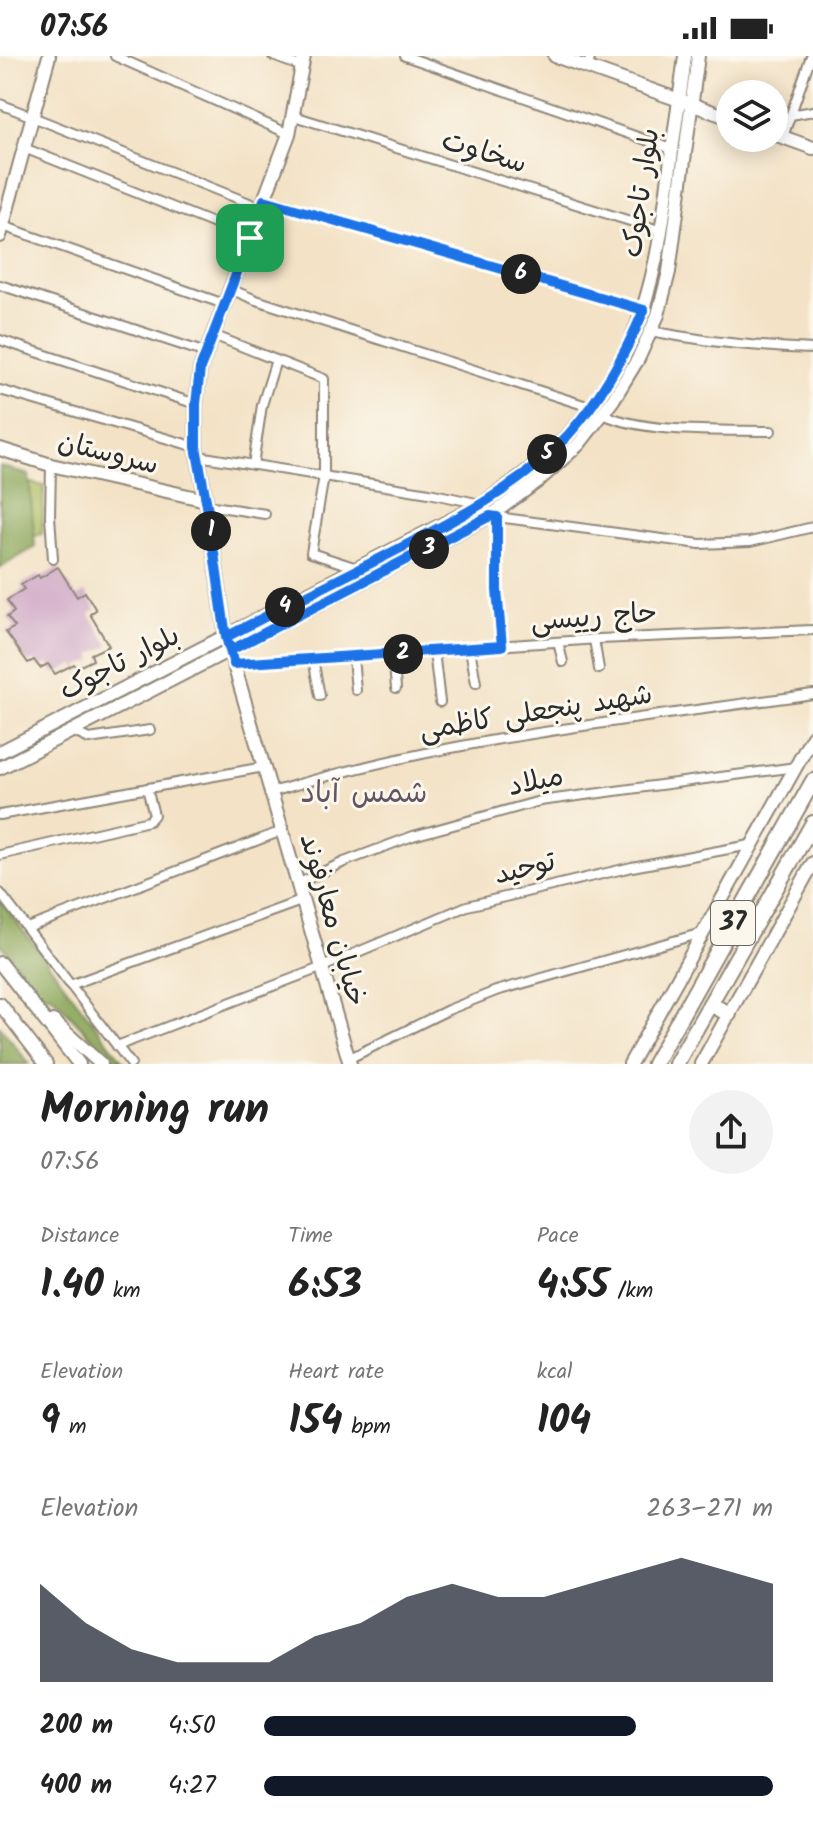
<!DOCTYPE html>
<html lang="en">
<head>
<meta charset="utf-8">
<style>
	:root { --surface:#fff; --page:#f2f2f2; --text:#222; --muted:#767676; --accent:#111827 }
	body { margin:0; font-family:Kalam,"Playpen Sans Arabic",sans-serif; background:var(--page); color:var(--text); height:100vh; display:flex; flex-direction:column; font-size:30px; white-space:nowrap }
	* { box-sizing:border-box; margin:0 }
	p { font-size:26px; color:var(--muted) }
	.icon { flex:none; width:44px; height:44px; fill:none; stroke:currentColor; stroke-width:2; stroke-linecap:round; stroke-linejoin:round }
	.map { position:relative; height:1008px; overflow:hidden }
	.details { display:flex; flex-direction:column; background:var(--surface); flex:1 }
	.details>* { flex:none }
	.fabs { position:absolute; left:716px; top:24px; display:grid; gap:16px }
	.fabs a { display:grid; place-items:center; width:72px; height:72px; border-radius:50%; background:var(--surface); box-shadow:0 4px 20px #0003; font-size:40px }
	.pin { position:absolute; display:grid; place-items:center; width:68px; height:68px; color:#fff; margin:-34px; border-radius:16px; box-shadow:0 4px 12px #0006 }
	.km { position:absolute; width:40px; height:40px; margin:-20px; border-radius:50%; background:#222; color:#fff; font-size:22px; line-height:40px; text-align:center }
	.round { display:grid; place-items:center; flex:none; width:84px; height:84px; border-radius:42px; background:var(--page) }
	.summary { display:flex; align-items:center; justify-content:space-between; height:136px; padding:0 40px }
	h1 { font-size:44px; font-weight:600; line-height:60px }
	.figures { display:grid; grid-template-columns:repeat(3,1fr); gap:12px; height:136px; padding:8px 40px }
	.figures div { display:grid; align-content:center }
	.figures b { font-size:40px; font-weight:600 }
	.figures small { font-size:22px; font-weight:400 }
	.figures p { font-size:22px }
	.chart { height:224px; padding:16px 40px }
	.chart p { display:flex; justify-content:space-between }
	.chart svg { width:100%; height:144px; margin-top:8px; fill:var(--accent); opacity:.7 }
	ul { padding:0 40px; list-style:none; font-size:26px }
	li { display:grid; grid-template-columns:128px 96px 1fr; align-items:center; height:60px }
	li i { height:20px; border-radius:10px; background:var(--accent) }
	.status { display:flex; justify-content:space-between; align-items:center; height:56px; padding:0 40px; background:var(--surface); direction:ltr }
	.status svg { height:22px; fill:currentColor }
	.map>svg:first-child { display:block }
	.green { fill:#acbd61; stroke:#6c7446; stroke-width:2 }
	.forest { fill:#89a457; stroke:#5a6841; stroke-width:2 }
	.building { fill:#cca3c4 }
	.lines { fill:none; stroke-linecap:round; stroke-linejoin:round }
	.street-casing { stroke:#8f8678; stroke-width:12 }
	.secondary-casing { stroke:#8f8678; stroke-width:16 }
	.primary-casing { stroke:#8f8678; stroke-width:16 }
	.highway-casing { stroke:#8f8678; stroke-width:18 }
	.street { stroke:#fff; stroke-width:8 }
	.secondary { stroke:#fff; stroke-width:12 }
	.primary { stroke:#fff; stroke-width:12 }
	.highway { stroke:#fff; stroke-width:14 }
	.route-casing { stroke:#fff; stroke-width:16 }
	.route { stroke:#1a73e8; stroke-width:10 }
	.labels { text-anchor:middle; dominant-baseline:central; stroke-width:6; stroke-linejoin:round; paint-order:stroke }
	.shield { fill:#fbf7ec; stroke:#696865; stroke-width:2 }
	.shield-label { font-size:26px; font-weight:bold; fill:#2b2b2b }
	.street-label { font-size:28px; fill:#2b2b2b; stroke:#fbf7ec }
	.neighbourhood-label { font-size:30px; fill:#635561; stroke:#fbf7ec }
</style>
</head>
<body>
<div class="status"><b>07:56</b><svg viewBox="0 0 49 12"><path d="M0 12V9h3v3zM5 12V6h3v6zM10 12V3h3v9zM15 12V0h3v12zM26 1h20v11H26zM47 4h2v5h-2z"/></svg></div>
<div class="map">
<svg width="813" height="1008" viewBox="0 0 813 1008">
	<rect width="100%" height="100%" fill="#fbf7ec"/>
	<filter id="ink" filterUnits="userSpaceOnUse"><feTurbulence type="fractalNoise" baseFrequency=".0125" numOctaves="2"/><feDisplacementMap in="SourceGraphic" scale="16" xChannelSelector="R" yChannelSelector="G"/><feConvolveMatrix kernelMatrix="1 2 1 2 8 2 1 2 1" color-interpolation-filters="sRGB"/></filter>
	<filter id="wash" filterUnits="userSpaceOnUse"><feTurbulence type="fractalNoise" baseFrequency=".006" numOctaves="4" result="noise"/><feDisplacementMap in="SourceGraphic" scale="32" xChannelSelector="R" yChannelSelector="G"/><feGaussianBlur stdDeviation="1.8" result="paint"/><feColorMatrix in="noise" values="0 0 0 0 0 0 0 0 0 0 0 0 0 0 0 0 0 1.4 0 .05"/><feComposite in="paint" operator="in"/></filter>
	<g filter="url(#wash)">
		<rect width="100%" height="100%" fill="#f3e2c6"/>
		<polygon class="green" points="7,421 44,430 42,478 22,483"/>
		<g class="forest">
			<polygon points="0,410 29,419 35,491 0,512"/>
			<polygon points="0,844 125,1008 116,1008 52,940 37,936 0,887"/>
			<polygon points="0,970 29,1008 0,1008"/>
		</g>
		<g id="blocks">
			<polygon class="building" points="58,511 77,541 85,536 96,554 90,558 109,590 91,598 93,604 76,612 74,608 55,618 48,608 40,612 34,604 28,607 6,576 15,571 7,561 14,556 7,544 24,533 21,529 38,519 40,522"/>
		</g>
	</g>
	<g filter="url(#ink)">
		<use href="#blocks" fill-opacity="0" stroke="#8f8678" stroke-width="2"/>
		<g class="lines">
			<g class="street-casing">
				<g id="street">
					<polyline points="115,0 289,78"/>
					<polyline points="273,0 302,11"/>
					<polyline points="405,0 672,93"/>
					<polyline points="587,12 591,0"/>
					<polyline points="0,48 262,152"/>
					<polyline points="791,59 813,55"/>
					<polyline points="294,60 662,175"/>
					<polyline points="783,81 811,0"/>
					<polyline points="24,92 250,182"/>
					<polyline points="264,144 644,254"/>
					<polyline points="3,170 224,248"/>
					<polyline points="0,229 206,297"/>
					<polyline points="230,233 256,244 590,351"/>
					<path d="M651,275C705,286 758,291 813,293"/>
					<polyline points="213,279 324,323 324,420 311,497 357,512"/>
					<polyline points="0,284 196,348"/>
					<polyline points="0,334 196,391"/>
					<path d="M603,358C645,378 723,374 771,375"/>
					<polyline points="198,400 429,437 481,448"/>
					<polyline points="51,409 50,460 53,503"/>
					<polyline points="253,409 262,349 276,304"/>
					<polyline points="207,449 265,458"/>
					<polyline points="490,460 700,488 750,486 813,471"/>
					<polyline points="497,461 497,534 502,590"/>
					<polyline points="594,583 599,613"/>
					<polyline points="558,586 563,606"/>
					<polyline points="470,593 476,627"/>
					<polyline points="434,595 440,646"/>
					<polyline points="393,598 396,632"/>
					<polyline points="353,601 356,634"/>
					<polyline points="313,603 320,640"/>
					<polyline points="234,608 599,583 813,574"/>
					<polyline points="72,675 89,683 150,674"/>
					<path d="M269,737C445,682 631,664 813,638"/>
					<polyline points="0,759 264,711"/>
					<polyline points="0,799 149,765 154,759 147,732"/>
					<polyline points="297,828 344,806 413,780 540,745 796,711"/>
					<polyline points="0,837 131,1008"/>
					<polyline points="27,872 282,775"/>
					<polyline points="70,929 301,845"/>
					<polyline points="117,990 320,912 467,850 632,811 750,789"/>
					<polyline points="348,1003 448,954 496,935 702,877"/>
				</g>
			</g>
			<g class="secondary-casing">
				<g id="secondary">
					<polyline points="304,0 289,78 200,313 196,348 196,391 208,455 226,581 350,1008"/>
					<polyline points="555,0 730,62"/>
					<polyline points="774,78 813,92"/>
					<polyline points="0,180 49,0"/>
					<polyline points="0,393 51,409 206,444"/>
					<path d="M0,696L482,448C512,427 542,406 568,379C645,298 658,210 671,103C675,69 681,35 685,0"/>
					<polyline points="0,712 490,460 538,425 579,388 613,344 638,303 658,259 669,216 698,0"/>
					<polyline points="630,1008 813,680"/>
					<polyline points="701,1008 813,807"/>
				</g>
			</g>
			<g class="primary-casing">
				<g id="primary">
					<polyline points="0,907 79,1008"/>
					<polyline points="0,948 46,1008"/>
					<polyline points="53,965 101,1008"/>
				</g>
			</g>
			<g class="highway-casing">
				<g id="highway">
					<polyline points="710,948 729,958"/>
					<polyline points="654,1008 813,725"/>
					<polyline points="676,1008 813,767"/>
				</g>
			</g>
			<use href="#street" class="street"/>
			<use href="#secondary" class="secondary"/>
			<use href="#primary" class="primary"/>
			<use href="#highway" class="highway"/>
		</g>
	</g>
	<g class="lines" filter="url(#ink)">
		<g class="route-casing">
			<path id="route" d="M250,182L200,313L196,348V391L208,455L226,581L234,608L502,590L497,534V461L490,460L231,594L226,581C276,555 327,529 377,504C445,469 517,435 569,378C602,341 625,299 644,254L264,144L250,182"/>
		</g>
		<use href="#route" class="route"/>
	</g>
	<g class="labels">
		<rect class="shield" x="711" y="845" width="44" height="44" rx="6"/>
		<g class="shield-label">
			<text x="733" y="867">37</text>
		</g>
		<g class="street-label">
			<text transform="translate(484 97) rotate(17)">سخاوت</text>
			<text transform="translate(642 137) rotate(-82)">بلوار تاجوک</text>
			<text transform="translate(108 398) rotate(14)">سروستان</text>
			<text transform="translate(594 562) rotate(-4)">حاج رییسی</text>
			<text transform="translate(120 608) rotate(-27)">بلوار تاجوک</text>
			<text transform="translate(536 657) rotate(-9)">شهید پنجعلی کاظمی</text>
			<text transform="translate(536 726) rotate(-12)">میلاد</text>
			<text transform="translate(525 813) rotate(-14)">توحید</text>
			<text transform="translate(332 864) rotate(74)">خیابان معارفوند</text>
		</g>
		<g class="neighbourhood-label">
			<text x="364" y="738">شمس آباد</text>
		</g>
	</g>
</svg>
<div class="fabs">
<a><svg class="icon" aria-label="layers" viewBox="0 0 24 24"><path d="M12 4l9 5-9 5-9-5zM3 14l9 5 9-5"/></svg></a>
</div>
<div class="pin" style="left:250px;top:182px;background:#1e9e55"><svg class="icon" aria-label="arrive" viewBox="0 0 24 24"><path d="M6 21V4h12l-3 4 3 4H6"/></svg></div>
<b class="km" style="left:211px;top:475px">1</b>
<b class="km" style="left:403px;top:598px">2</b>
<b class="km" style="left:429px;top:493px">3</b>
<b class="km" style="left:285px;top:551px">4</b>
<b class="km" style="left:547px;top:398px">5</b>
<b class="km" style="left:521px;top:218px">6</b>
</div>
<section class="details">
<div class="summary"><div><h1>Morning run</h1><p>07:56</p></div><a class="round"><svg class="icon" aria-label="share" viewBox="0 0 24 24"><path d="M12 15V3M7 8l5-5 5 5M5 13v7h14v-7"/></svg></a></div>
<div class="figures">
<div><p>Distance</p><b>1.40<small> km</small></b></div>
<div><p>Time</p><b>6:53</b></div>
<div><p>Pace</p><b>4:55<small> /km</small></b></div>
</div>
<div class="figures">
<div><p>Elevation</p><b>9<small> m</small></b></div>
<div><p>Heart rate</p><b>154<small> bpm</small></b></div>
<div><p>kcal</p><b>104</b></div>
</div>
<div class="chart"><p><span>Elevation</span>263–271 m</p>
<svg viewBox="0 0 160 44" preserveAspectRatio="none"><path d="M0 44V14L10 26L20 34L30 38L40 38L50 38L60 30L70 26L80 18L90 14L100 18L110 18L120 14L130 10L140 6L150 10L160 14V44z"/></svg>
</div>
<ul>
<li><b>200 m</b>4:50<i style="width:73%"></i></li>
<li><b>400 m</b>4:27<i style="width:100%"></i></li>
</ul>
</section>
</body>
</html>
